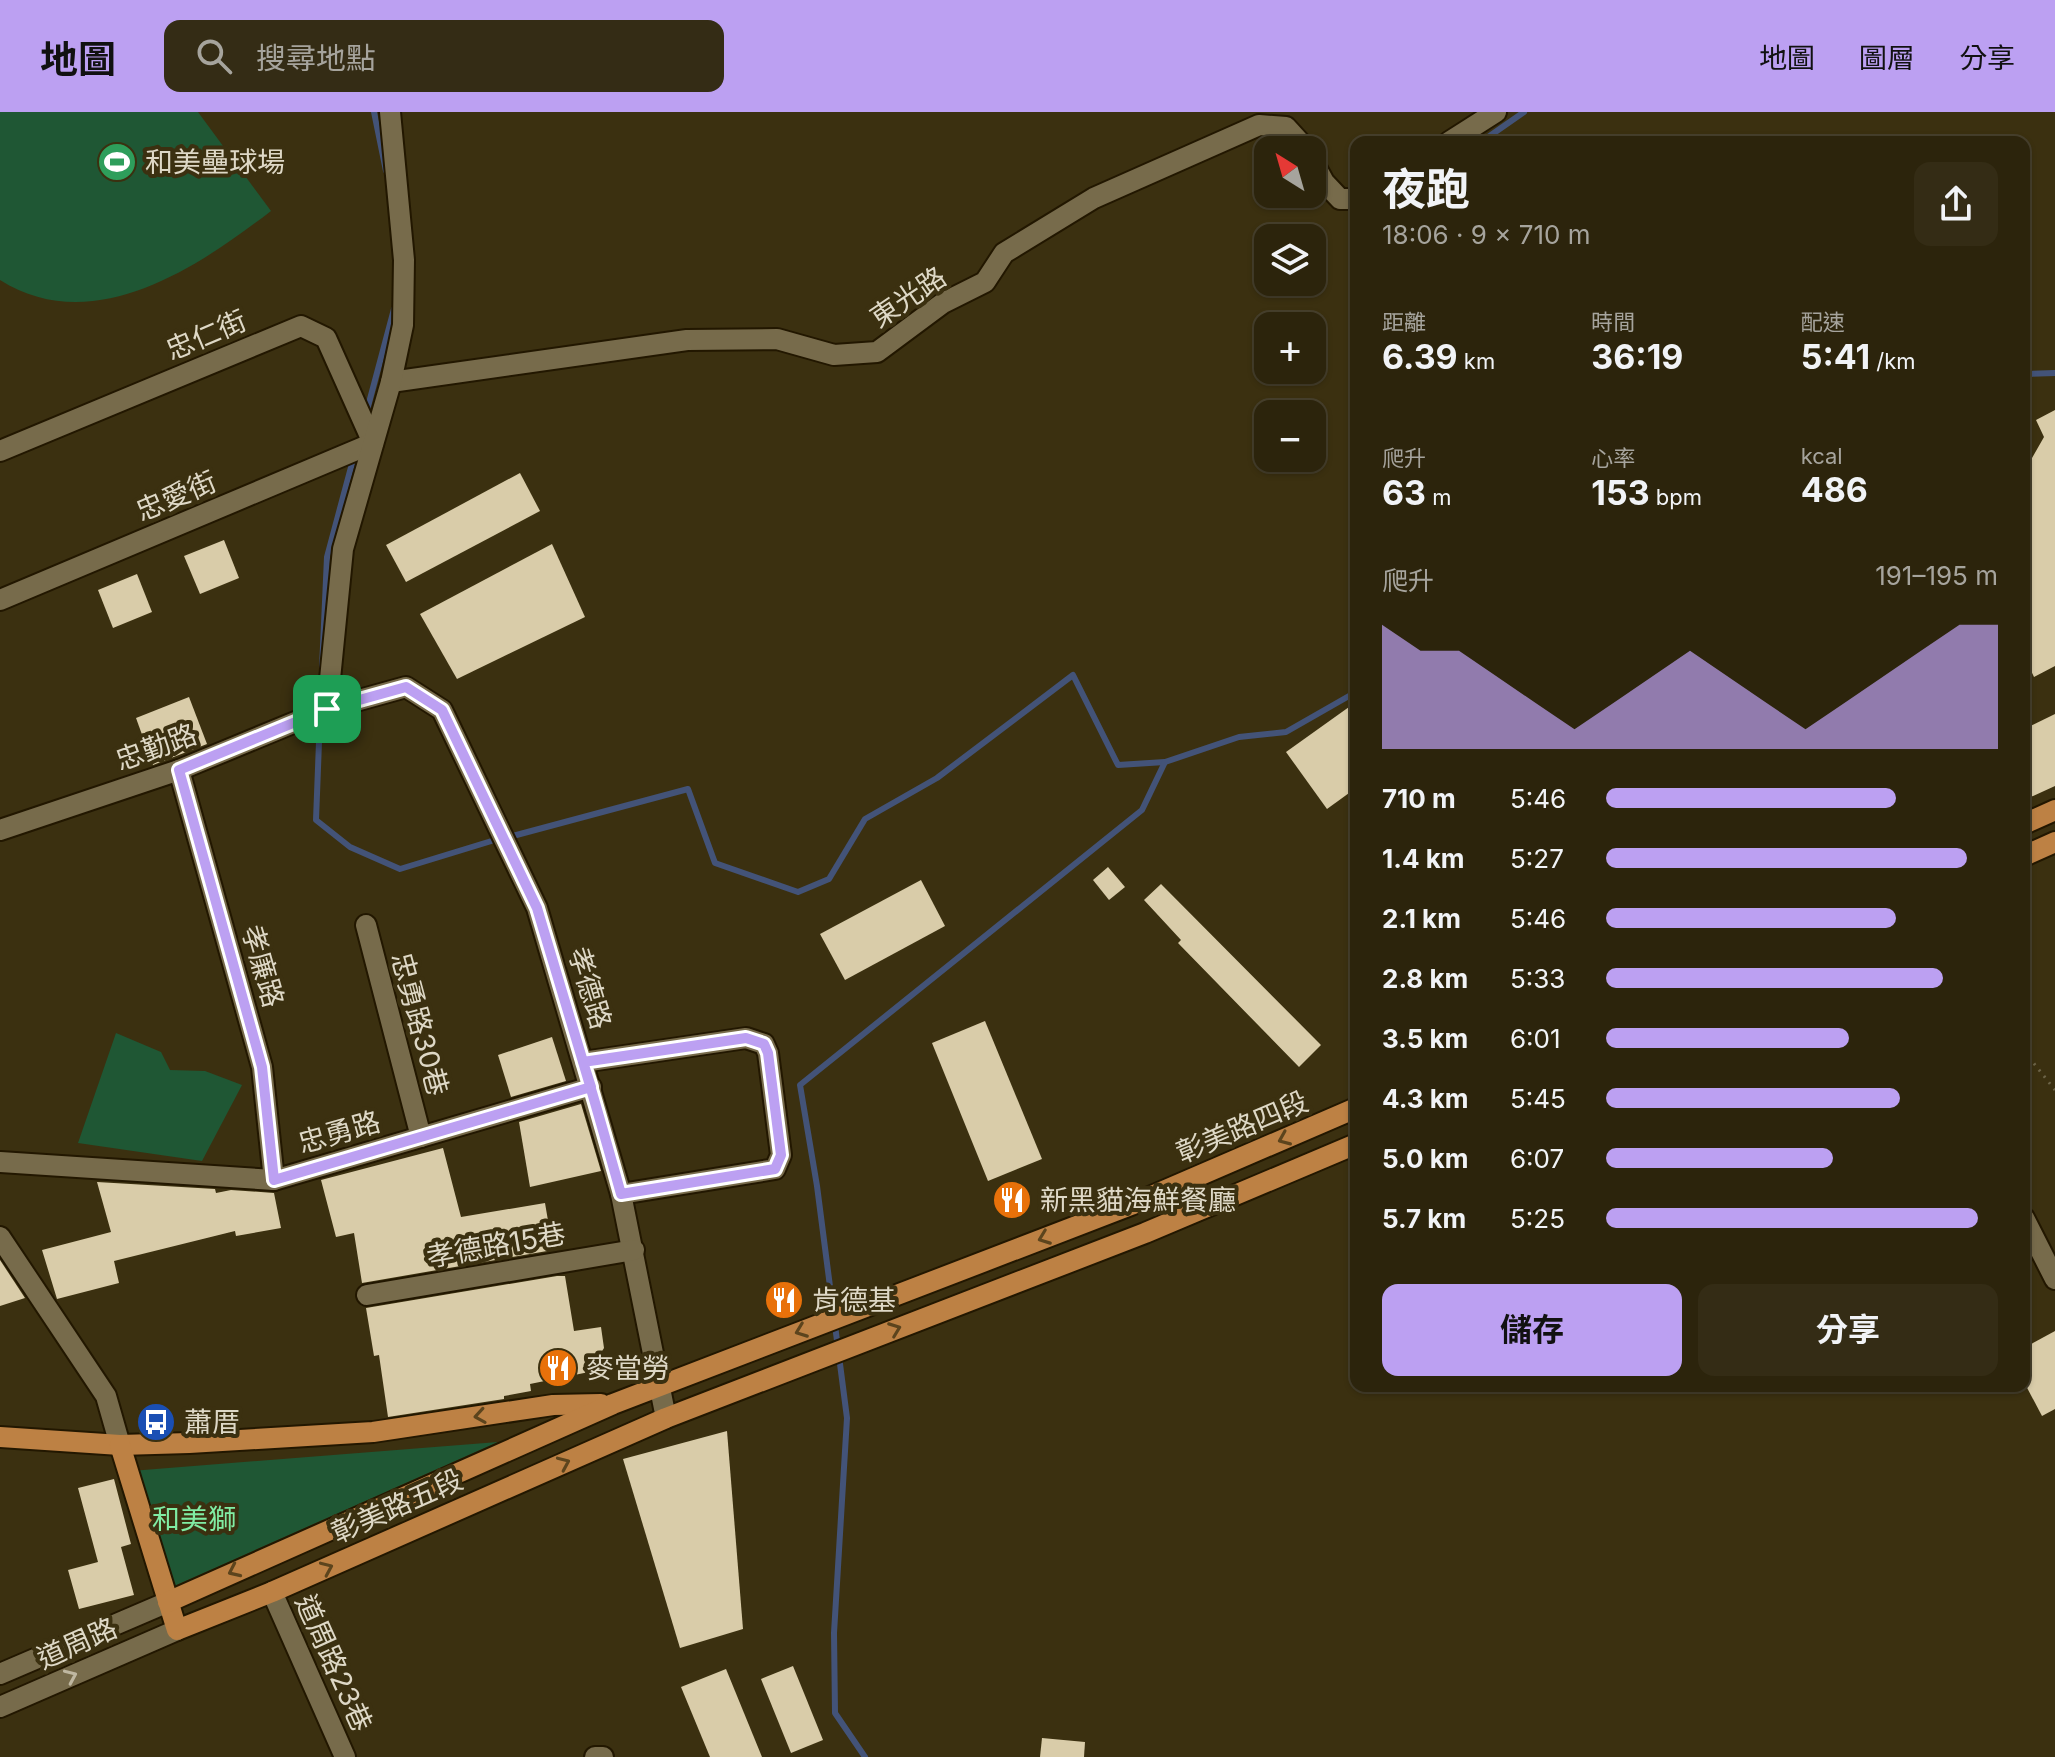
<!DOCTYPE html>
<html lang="zh-TW">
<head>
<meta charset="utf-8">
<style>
	:root { --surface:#2c240c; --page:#342c15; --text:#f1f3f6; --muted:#a6a49d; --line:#48412d; --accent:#bca0f2 }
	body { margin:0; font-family:Inter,"Noto Sans TC",sans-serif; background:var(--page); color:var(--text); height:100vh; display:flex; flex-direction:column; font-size:30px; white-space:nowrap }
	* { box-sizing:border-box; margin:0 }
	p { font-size:26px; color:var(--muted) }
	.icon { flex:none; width:44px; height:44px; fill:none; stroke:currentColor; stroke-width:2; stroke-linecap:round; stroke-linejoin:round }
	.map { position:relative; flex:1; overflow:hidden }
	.side { position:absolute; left:1350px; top:24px; width:680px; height:1256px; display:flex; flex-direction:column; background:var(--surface); border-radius:16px; box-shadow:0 2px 6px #0004,0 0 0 2px var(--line) }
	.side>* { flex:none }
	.needle { width:52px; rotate:323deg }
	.fabs { position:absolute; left:1254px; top:24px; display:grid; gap:16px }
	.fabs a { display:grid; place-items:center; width:72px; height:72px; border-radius:16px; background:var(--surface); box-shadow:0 2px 6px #0004,0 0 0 2px var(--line); font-size:40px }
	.pin { position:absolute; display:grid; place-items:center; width:68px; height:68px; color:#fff; margin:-34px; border-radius:16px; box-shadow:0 4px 12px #0006 }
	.round { display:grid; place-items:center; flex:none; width:84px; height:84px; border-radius:16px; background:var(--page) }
	.overview { display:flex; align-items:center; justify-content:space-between; height:136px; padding:0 32px }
	h1 { font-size:44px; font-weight:700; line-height:60px }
	.metrics { display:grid; grid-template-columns:repeat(3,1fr); gap:12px; height:136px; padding:8px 32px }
	.metrics div { display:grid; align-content:center }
	.metrics b { font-size:34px; font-weight:700 }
	.metrics small { font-size:22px; font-weight:400 }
	.metrics p { font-size:22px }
	.chart { height:224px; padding:16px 32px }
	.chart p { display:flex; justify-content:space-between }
	.chart svg { width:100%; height:144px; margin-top:8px; fill:var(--accent); opacity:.7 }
	.button { display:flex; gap:16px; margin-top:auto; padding:16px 32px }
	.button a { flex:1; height:92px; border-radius:16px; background:var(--accent); color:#111; font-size:32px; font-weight:700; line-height:92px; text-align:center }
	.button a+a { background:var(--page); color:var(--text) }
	ul { padding:0 32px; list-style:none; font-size:26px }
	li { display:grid; grid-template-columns:128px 96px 1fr; align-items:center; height:60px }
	li i { height:20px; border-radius:10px; background:var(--accent) }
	header { display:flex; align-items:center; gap:48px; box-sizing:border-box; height:112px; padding:0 40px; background:var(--accent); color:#111 }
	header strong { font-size:38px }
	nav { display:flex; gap:44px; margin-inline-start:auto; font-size:28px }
	.search { width:560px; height:72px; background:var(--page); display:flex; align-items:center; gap:20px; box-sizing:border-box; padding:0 28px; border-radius:16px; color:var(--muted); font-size:30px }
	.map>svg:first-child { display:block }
	.green { fill:#1f5734 }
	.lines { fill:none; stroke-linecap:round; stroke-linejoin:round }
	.stream { stroke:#435378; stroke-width:6 }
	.building { fill:#d9cca9 }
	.minor-casing { stroke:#221700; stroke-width:24 }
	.major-casing { stroke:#221700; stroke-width:24 }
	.path { stroke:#6c6347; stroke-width:3; stroke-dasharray:2 6; stroke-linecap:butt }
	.minor { stroke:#776b4b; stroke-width:20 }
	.major { stroke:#bd8144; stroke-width:20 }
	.oneway { stroke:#5c441d }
	.oneway2 { stroke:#bfb7a1 }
	.route-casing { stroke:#fff; stroke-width:16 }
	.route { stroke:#bca0f2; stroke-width:10 }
	.labels { text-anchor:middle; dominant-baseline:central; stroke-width:8; stroke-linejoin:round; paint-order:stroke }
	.poi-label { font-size:28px; fill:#ded8c6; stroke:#3b3010; text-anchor:start }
	.street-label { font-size:28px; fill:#ded8c6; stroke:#3b3010 }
	.park-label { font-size:28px; fill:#80eda4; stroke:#3b3010 }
</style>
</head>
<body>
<header>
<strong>地圖</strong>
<div class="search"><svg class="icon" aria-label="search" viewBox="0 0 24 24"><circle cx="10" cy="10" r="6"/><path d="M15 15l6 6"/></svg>搜尋地點</div>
<nav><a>地圖</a><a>圖層</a><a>分享</a></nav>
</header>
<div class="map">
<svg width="2055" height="1645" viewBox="0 0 2055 1645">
	<rect width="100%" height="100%" fill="#3b3010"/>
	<g class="green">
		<path d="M0,0H198L271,99C198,155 93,227 0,168Z"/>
		<polygon points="116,921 161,940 170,958 205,959 242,973 202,1049 78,1031"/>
		<polygon points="498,1330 154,1483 131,1359"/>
	</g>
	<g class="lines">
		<g class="stream">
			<polyline points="374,0 386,59"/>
			<polyline points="1481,30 1524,0"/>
			<polyline points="2024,262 2055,261"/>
			<polyline points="366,302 394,197"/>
			<polyline points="322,557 327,445 354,344"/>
			<polyline points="320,604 316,708 350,735 400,757 498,727"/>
			<polyline points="509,725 688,677 715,751 798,780 829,767 865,707 937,666 1073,563 1118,653 1165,650"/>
			<polyline points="865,1645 835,1601 834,1521 847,1306 817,1074 800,973 1142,698 1165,650 1239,625 1286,620 1356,580"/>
		</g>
	</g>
	<g class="building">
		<polygon points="2055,298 2055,554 2034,565 2024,544 2024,360 2044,325 2036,308"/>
		<polygon points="520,361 540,399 406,470 386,433"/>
		<polygon points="224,428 239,466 200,482 184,444"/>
		<polygon points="552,432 585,505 457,567 420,502"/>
		<polygon points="137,462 152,500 113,516 98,478"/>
		<polygon points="189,585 207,632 153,653 136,606"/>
		<polygon points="1349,595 1356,605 1356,676 1327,697 1286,640"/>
		<polygon points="2055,602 2055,674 2024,688 2024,617"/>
		<polygon points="1108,755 1125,775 1109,788 1093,768"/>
		<polygon points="921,768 945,814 845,868 820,822"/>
		<polygon points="1161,772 1321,933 1299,955 1178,831 1181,828 1144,788"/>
		<polygon points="985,909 1042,1047 988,1069 932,931"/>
		<polygon points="552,925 566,969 511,985 498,943"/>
		<polygon points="581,992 601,1059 530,1075 519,1010"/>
		<polygon points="443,1036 461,1105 545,1091 553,1138 362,1171 354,1121 336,1125 321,1068"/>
		<polygon points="97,1070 215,1077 216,1081 231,1078 274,1081 281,1116 236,1124 235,1119 114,1149 119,1171 57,1187 42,1138 111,1120"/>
		<polygon points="0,1148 25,1186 0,1194"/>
		<polygon points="557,1164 565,1164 574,1219 601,1215 604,1236 589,1260 530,1272 531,1279 504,1284 504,1287 388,1305 379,1243 374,1244 366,1196"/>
		<polygon points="2055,1219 2055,1297 2042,1304 2024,1270 2024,1236"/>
		<polygon points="727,1319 743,1517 680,1536 623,1347"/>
		<polygon points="114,1367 131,1432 121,1435 134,1483 79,1497 68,1458 98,1450 78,1376"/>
		<polygon points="793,1554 823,1628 791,1641 761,1567"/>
		<polygon points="726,1557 762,1645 710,1645 681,1575"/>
		<polygon points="1042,1626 1085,1630 1084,1645 1040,1645"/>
	</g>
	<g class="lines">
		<g class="minor-casing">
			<g id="minor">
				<polyline points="1449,30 1496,0"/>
				<polyline points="1312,48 1324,70 1340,87 1356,87"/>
				<polyline points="391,270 687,228 777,227 834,243 877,240 943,191 985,170 1004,141 1094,86 1259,13 1286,15 1307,38"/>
				<polyline points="0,339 301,214 326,226 373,331"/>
				<polyline points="0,488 373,331"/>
				<polyline points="327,597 343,437 391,270 403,213 404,148 390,0"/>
				<polyline points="179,658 262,955 274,1068"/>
				<polyline points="0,718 179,658 327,597 406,575 442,598 537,796 621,1082 666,1306"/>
				<polyline points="366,813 421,1025"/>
				<polyline points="583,950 746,926 764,932 768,941 781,1043 775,1057 621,1082"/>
				<polyline points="0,1050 274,1068 591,975"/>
				<polyline points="2024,1106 2055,1167"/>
				<polyline points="0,1125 106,1284 120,1333"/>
				<polyline points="367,1183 634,1138"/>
				<polyline points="272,1480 345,1645"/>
				<polyline points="0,1562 168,1490"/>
				<polyline points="0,1595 177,1518"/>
				<polyline points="595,1645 603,1645"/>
			</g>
		</g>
		<g class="major-casing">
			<g id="major">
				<polyline points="2024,712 2055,698"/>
				<polyline points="2024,744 2055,730"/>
				<polyline points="0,1325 120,1333 189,1331 373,1320 553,1293 601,1292"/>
				<polyline points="120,1333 177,1518 272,1480 666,1306 1145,1121 1356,1032"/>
				<polyline points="168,1490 613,1292 1131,1093 1356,996"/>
			</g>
		</g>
		<polyline class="path" points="2024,939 2055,978"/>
		<use href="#minor" class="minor"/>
		<use href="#major" class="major"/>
	</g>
	<defs><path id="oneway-chevron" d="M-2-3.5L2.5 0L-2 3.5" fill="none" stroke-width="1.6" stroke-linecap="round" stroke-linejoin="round" transform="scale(2)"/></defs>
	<g class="oneway">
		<use href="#oneway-chevron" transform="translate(1284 1027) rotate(157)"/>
		<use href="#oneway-chevron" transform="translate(1044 1126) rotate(159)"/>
		<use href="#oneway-chevron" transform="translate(895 1217) rotate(-21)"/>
		<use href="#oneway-chevron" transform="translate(801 1219) rotate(159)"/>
		<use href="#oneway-chevron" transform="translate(480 1304) rotate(171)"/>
		<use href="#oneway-chevron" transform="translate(564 1351) rotate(-24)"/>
		<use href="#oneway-chevron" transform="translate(327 1456) rotate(-24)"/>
		<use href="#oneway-chevron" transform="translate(234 1459) rotate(155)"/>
	</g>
	<use class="oneway2" href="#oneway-chevron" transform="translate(71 1564) rotate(-24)"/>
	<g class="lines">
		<g class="route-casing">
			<path id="route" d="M327,597L406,575L442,598L537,796L578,933C593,983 607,1032 621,1082L775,1057L781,1043L768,941L764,932L746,926L583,950L591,975L274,1068L262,955L179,658L327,597"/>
		</g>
		<use href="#route" class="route"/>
	</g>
	<defs>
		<g id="stadium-disc" transform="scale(2)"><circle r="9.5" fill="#2e9e5b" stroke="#3b3010"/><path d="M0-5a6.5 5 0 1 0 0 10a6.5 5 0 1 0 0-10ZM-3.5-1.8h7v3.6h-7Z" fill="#fff"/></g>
		<g id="restaurant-disc" transform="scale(2)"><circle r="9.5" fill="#e8710a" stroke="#3b3010"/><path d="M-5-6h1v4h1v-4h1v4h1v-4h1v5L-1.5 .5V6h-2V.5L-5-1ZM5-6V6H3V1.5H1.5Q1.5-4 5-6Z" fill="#fff"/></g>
		<g id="bus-disc" transform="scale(2)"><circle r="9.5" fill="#1a4fb4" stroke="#3b3010"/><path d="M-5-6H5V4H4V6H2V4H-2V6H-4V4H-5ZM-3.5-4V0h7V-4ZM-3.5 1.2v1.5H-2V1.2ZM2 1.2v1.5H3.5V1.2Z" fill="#fff"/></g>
	</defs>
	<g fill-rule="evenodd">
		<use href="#stadium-disc" x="117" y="50"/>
		<use href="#restaurant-disc" x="1012" y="1088"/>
		<use href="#restaurant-disc" x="784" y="1188"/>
		<use href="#restaurant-disc" x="558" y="1256"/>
		<use href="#bus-disc" x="156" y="1310"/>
	</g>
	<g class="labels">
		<g class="poi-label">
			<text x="145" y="50">和美壘球場</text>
			<text x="1040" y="1088">新黑貓海鮮餐廳</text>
			<text x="812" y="1188">肯德基</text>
			<text x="586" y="1256">麥當勞</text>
			<text x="184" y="1310">蕭厝</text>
		</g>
		<g class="street-label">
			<text transform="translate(908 185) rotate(-34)">東光路</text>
			<text transform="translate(206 223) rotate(-23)">忠仁街</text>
			<text transform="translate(176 384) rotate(-23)">忠愛街</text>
			<text transform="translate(156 635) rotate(-20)">忠勤路</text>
			<text transform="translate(263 854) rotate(74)">孝廉路</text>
			<text transform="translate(590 876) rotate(73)">孝德路</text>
			<text transform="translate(420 912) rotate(75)">忠勇路30巷</text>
			<text transform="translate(1242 1015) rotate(-23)">彰美路四段</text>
			<text transform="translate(339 1020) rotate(-16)">忠勇路</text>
			<text transform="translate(496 1133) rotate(-10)">孝德路15巷</text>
			<text transform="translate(397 1394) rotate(-24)">彰美路五段</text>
			<text transform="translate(77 1531) rotate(-24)">道周路</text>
			<text transform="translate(334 1551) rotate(66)">道周路23巷</text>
		</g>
		<g class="park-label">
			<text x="194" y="1407">和美獅</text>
		</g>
	</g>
</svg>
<div class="fabs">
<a><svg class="needle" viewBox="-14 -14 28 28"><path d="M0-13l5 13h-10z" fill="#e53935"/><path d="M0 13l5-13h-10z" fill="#a6a49d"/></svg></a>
<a><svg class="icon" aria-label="layers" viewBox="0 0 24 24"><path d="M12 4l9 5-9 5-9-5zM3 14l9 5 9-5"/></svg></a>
<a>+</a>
<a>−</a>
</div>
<div class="pin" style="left:327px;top:597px;background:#1e9e55"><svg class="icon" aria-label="arrive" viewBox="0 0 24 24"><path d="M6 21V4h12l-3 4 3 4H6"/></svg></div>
<section class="side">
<div class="overview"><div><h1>夜跑</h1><p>18:06 · 9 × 710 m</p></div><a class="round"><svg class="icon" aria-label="share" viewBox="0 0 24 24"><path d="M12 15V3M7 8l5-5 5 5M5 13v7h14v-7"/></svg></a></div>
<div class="metrics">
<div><p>距離</p><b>6.39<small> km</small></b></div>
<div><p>時間</p><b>36:19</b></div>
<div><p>配速</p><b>5:41<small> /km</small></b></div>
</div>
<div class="metrics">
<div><p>爬升</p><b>63<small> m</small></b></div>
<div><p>心率</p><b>153<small> bpm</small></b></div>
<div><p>kcal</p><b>486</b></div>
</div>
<div class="chart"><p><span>爬升</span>191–195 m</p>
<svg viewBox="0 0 160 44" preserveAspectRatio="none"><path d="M0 44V6L10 14L20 14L30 22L40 30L50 38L60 30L70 22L80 14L90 22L100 30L110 38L120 30L130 22L140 14L150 6L160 6V44z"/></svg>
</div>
<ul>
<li><b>710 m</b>5:46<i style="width:74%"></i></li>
<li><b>1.4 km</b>5:27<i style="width:92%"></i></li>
<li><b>2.1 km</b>5:46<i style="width:74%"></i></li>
<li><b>2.8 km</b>5:33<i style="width:86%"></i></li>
<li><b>3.5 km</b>6:01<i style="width:62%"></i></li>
<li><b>4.3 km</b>5:45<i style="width:75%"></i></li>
<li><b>5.0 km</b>6:07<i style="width:58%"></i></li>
<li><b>5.7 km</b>5:25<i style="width:95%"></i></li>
</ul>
<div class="button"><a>儲存</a><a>分享</a></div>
</section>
</div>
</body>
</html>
